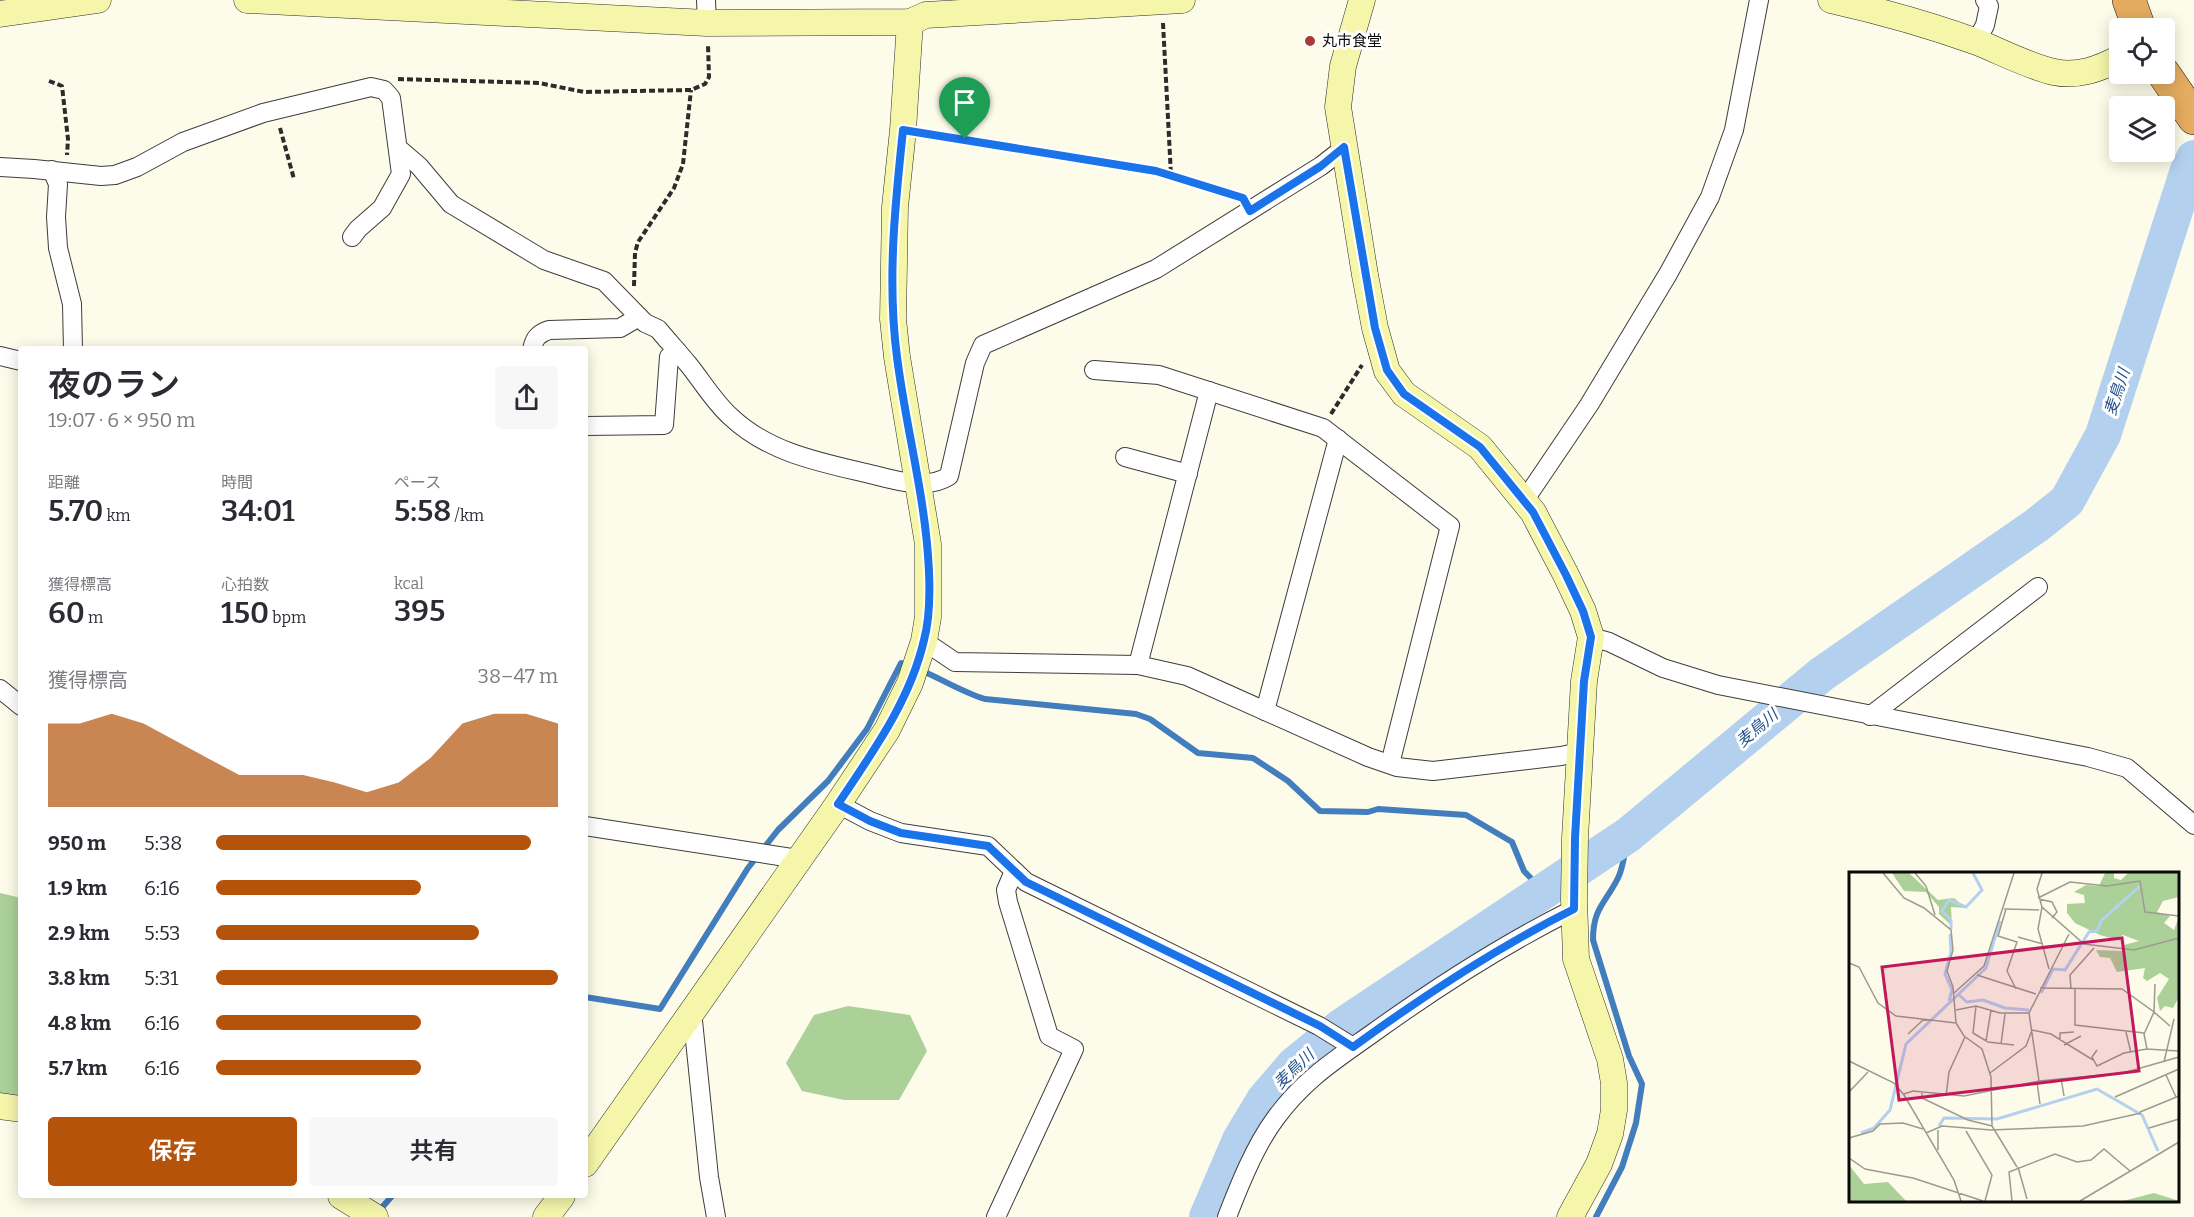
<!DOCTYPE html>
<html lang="ja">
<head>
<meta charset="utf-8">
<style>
	:root { --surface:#fff; --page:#f7f7f7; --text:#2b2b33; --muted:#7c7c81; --accent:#b45309 }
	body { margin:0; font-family:Bitter,"Noto Sans JP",serif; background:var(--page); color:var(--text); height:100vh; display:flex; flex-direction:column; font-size:22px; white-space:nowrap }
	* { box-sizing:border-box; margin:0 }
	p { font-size:20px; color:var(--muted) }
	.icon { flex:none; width:33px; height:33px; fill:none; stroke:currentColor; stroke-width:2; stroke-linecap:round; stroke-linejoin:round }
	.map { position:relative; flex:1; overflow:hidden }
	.drawer { position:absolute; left:18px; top:346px; width:570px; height:852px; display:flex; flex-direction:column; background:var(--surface); border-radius:6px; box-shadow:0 3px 15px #0003 }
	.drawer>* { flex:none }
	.fabs { position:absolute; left:2109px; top:18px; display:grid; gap:12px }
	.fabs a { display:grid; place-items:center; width:66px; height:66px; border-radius:6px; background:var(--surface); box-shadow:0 3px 15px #0003; font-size:30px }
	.pin { position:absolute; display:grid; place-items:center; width:51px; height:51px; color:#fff; margin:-62px -26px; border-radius:50% 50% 50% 0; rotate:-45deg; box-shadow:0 0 6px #0007 }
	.pin .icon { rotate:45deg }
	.round { display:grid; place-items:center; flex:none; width:63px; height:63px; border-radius:6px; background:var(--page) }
	.head { display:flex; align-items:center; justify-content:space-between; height:102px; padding:0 30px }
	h1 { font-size:33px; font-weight:600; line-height:45px }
	.metrics { display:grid; grid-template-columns:repeat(3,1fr); gap:9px; height:102px; padding:6px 30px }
	.metrics div { display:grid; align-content:center }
	.metrics b { font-size:30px; font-weight:600 }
	.metrics small { font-size:16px; font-weight:400 }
	.metrics p { font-size:16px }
	.chart { height:168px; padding:12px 30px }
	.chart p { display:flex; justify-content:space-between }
	.chart svg { width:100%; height:108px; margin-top:6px; fill:var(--accent); opacity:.7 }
	.primary-button { display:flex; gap:12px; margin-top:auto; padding:12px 30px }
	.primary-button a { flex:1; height:69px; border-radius:6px; background:var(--accent); color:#fff; font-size:24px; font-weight:600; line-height:69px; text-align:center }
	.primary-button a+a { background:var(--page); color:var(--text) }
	ul { padding:0 30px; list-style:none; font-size:20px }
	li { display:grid; grid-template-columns:96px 72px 1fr; align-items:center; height:45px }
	li i { height:15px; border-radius:8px; background:var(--accent) }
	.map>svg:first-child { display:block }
	.forest { fill:#abd198 }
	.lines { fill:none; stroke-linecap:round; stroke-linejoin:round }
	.stream { stroke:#427dbe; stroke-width:6 }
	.river { stroke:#b3d1ef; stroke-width:36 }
	.street-casing { stroke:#3d3d3d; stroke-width:20 }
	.secondary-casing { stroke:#2c2c2c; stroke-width:27 }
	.highway-casing { stroke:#1b1b1b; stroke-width:34 }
	.path { stroke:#2c2c2c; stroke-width:4; stroke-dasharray:6 3; stroke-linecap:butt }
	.street { stroke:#fff; stroke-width:18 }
	.secondary { stroke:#f5f6aa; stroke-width:26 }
	.highway { stroke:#e5ac5f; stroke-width:33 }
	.route-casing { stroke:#fff; stroke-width:12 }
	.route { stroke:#1a73e8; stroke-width:8 }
	.poi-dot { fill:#aa3a32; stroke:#fff; stroke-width:2 }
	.labels { text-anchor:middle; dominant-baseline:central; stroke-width:6; stroke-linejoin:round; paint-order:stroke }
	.poi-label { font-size:15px; fill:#0a0a0a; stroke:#fff; text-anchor:start }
	.water-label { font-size:16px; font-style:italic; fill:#22518d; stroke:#fff }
	.inset-river { fill:none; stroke:#b3d1ef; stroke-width:3 }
	.inset-road { fill:none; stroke:#9c9b90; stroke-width:1.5 }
	.view { fill:#c2185b; fill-opacity:0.15; stroke:#c2185b; stroke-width:3 }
	.inset-edge { fill:none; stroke:#0a0a0a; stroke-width:3 }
</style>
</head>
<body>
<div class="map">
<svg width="2194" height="1217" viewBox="0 0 2194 1217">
	<rect width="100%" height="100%" fill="#fdfbe9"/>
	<g class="forest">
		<polygon points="0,893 21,898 21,1099 0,1095"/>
		<polygon points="848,1006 910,1015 927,1051 899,1100 844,1100 802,1091 786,1063 814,1015"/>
	</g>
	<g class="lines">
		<g class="stream">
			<path d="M920,670C942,679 962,692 985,699L1136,714L1150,719L1198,753L1253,758L1288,781L1320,811L1368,812L1378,809L1466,815L1512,842L1524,871L1544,892"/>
			<polyline points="585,997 660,1009 748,868 778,830 828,781 867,729 901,663 910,667"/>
			<polyline points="378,1212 392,1196"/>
			<path d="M1596,1217L1622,1167L1636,1123L1642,1084L1629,1056L1593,940C1593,908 1605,904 1618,878C1624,866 1625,849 1628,835"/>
		</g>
		<polyline class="river" points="1207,1217 1240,1140 1264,1100 1294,1065 1342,1026 1628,835 1822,674 2037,525 2067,501 2103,435 2188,170 2194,158"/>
		<g class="street-casing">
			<g id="street">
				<polyline points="706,0 707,23"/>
				<polyline points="1976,42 1985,25 1989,6 1985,0"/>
				<path d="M398,148L419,166L451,204L544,260L604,281L645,323L658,329C668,341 678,352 688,364C702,381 714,402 731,417C770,454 824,463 874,475C897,481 928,490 949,476L975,363L983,345L1156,269L1321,166L1344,148"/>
				<polyline points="0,167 34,169 101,176 115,175 137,167 183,142 263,113 371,87 384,90 391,98 401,174 382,208 358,229 352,237"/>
				<polyline points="52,170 58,184 56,217 58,248 72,304 73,350"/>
				<path d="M532,350C534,338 538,334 549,330L620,328L639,317"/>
				<polyline points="0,356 21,361"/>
				<polyline points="1094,370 1159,375 1323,428 1450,526 1390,764"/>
				<polyline points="585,426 664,425 669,357 677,351"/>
				<polyline points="1125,457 1188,474"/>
				<polyline points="1524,501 1589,405 1668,274 1710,197 1734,130 1759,0"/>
				<polyline points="1591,637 1609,642 1663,668 1718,685 2088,757 2127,768 2194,825"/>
				<polyline points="924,641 955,662 1138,665 1187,676 1368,757 1397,767 1433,771 1561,756 1580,752"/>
				<polyline points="1138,665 1209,391"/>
				<polyline points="0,689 21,706"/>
				<polyline points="1265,711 1338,439"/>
				<polyline points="1870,716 2038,587"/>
				<polyline points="838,804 870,821 901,833 988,846 1026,882 1319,1026 1353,1047"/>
				<polyline points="585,826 798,859"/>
				<polyline points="692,1011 709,1177 716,1217"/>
				<polyline points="996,1217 1074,1049 1049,1036 1008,902 1006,890 1014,871"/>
				<path d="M1227,1217C1239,1186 1255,1146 1275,1119C1303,1080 1335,1060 1373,1033C1437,987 1504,944 1574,909"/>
			</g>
		</g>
		<g class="secondary-casing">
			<g id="secondary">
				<polyline points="247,0 707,23 910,22 926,15 1182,0"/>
				<polyline points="1362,0 1343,66 1338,107 1365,275 1375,328 1387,371 1404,394 1480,447 1533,512 1566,575 1583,611 1591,637 1584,681 1575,838 1574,899 1576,959 1610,1059 1614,1083 1614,1110 1610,1134 1599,1164 1570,1217"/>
				<path d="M1831,0C1880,11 1930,25 1977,42C2002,52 2028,66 2054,72C2078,77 2099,69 2120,58"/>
				<polyline points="0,14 98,0"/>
				<polyline points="0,1106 21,1109"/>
				<polyline points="585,1164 838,804 887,730 910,683 924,641 928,617 928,544 897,357 893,319 895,207 903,130 910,22"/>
				<polyline points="341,1196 375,1217"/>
				<polyline points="546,1217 562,1196"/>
			</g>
		</g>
		<g class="highway-casing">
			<g id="highway">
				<polyline points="2129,0 2139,28"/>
				<polyline points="2164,74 2194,118"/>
			</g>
		</g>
		<g class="path">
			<polyline points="1163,23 1171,175 1239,197"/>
			<polyline points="398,79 539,83 584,92 691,90 705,84 709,77 708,45"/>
			<polyline points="49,81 62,86 68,139 67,155"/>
			<polyline points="280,128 294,179"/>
			<polyline points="923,133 1171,175"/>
			<polyline points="634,286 635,253 638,242 674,188 683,164 691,90"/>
			<polyline points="1331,414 1362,365"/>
		</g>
		<use href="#street" class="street"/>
		<use href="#secondary" class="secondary"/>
		<use href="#highway" class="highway"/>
	</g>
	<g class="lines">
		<g class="route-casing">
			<path id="route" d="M903,130L1156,171L1243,198L1250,211L1321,166L1344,147L1375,328L1387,370L1404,394L1480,447L1533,512L1566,575L1583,611L1591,637L1584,681L1575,838L1574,909C1496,948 1423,996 1353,1047L1320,1026L1026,882L988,846L901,833L870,821L838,804C872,753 910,701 924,640C930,618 930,595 929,572C926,499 906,429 897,357C887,282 895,205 903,130Z"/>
		</g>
		<use href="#route" class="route"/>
	</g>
	<circle class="poi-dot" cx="1310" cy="41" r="6"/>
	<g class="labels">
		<g class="poi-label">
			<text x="1322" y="41">丸市食堂</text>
		</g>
		<g class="water-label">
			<text transform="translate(2117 392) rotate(-72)">麦鳥川</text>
			<text transform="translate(1757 728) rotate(-40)">麦鳥川</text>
			<text transform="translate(1294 1069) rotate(-44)">麦鳥川</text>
		</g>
	</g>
	<g transform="translate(1849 872)">
		<rect width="330" height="330" fill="#fdfbe9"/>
		<path d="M43,1H60L89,28L105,26L117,36L102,35L103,54L90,42V35L77,20L55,19ZM256,1H265V6L272,8L279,1H330V25L314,29L308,40L321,44L315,51L325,58L330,45V125L324,136L316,134L311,139L308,126L320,107L311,101L298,109L294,106L296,96L268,100L261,86L251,85L247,78L275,79V73L290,69L274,63L265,67L251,63L226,51L218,41V32L236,31L235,23L225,20L237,13L250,14ZM0,293L15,312L39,310L57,329H0ZM305,321L330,329H274Z" fill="#abd198"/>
		<path class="inset-river" d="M102,57V48L93,39L100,28L117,35L133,18L124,1M192,121L204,97L216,98L240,60L248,59L252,49L291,14M109,122L118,130L134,128L156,136L180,138M100,129L103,118L96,102L102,80L101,62M90,254L95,246L148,247L248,217L293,243L309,279M12,261L25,256L41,238L57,172L137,96L151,49"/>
		<path class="inset-road" d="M34,1L55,26L75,36L102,58L104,78L98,99L104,115L107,151L115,164L133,177L142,205L143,254L168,295M66,1L77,14L86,43M193,1L188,17L193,35L235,72L285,78L330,66M189,26L221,10L258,14L291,9L296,40L330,44M190,27L203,30L208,40L203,46M193,35L189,57L200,97M155,37L190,38M157,37L149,64L168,70L158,99L167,117M169,65L194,72M0,91L10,95L29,131L47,144L107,151M128,103L187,122M306,112L305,140L321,154M191,116L273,117L305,140L295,162L298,177L330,179M222,117L221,103L245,76M226,117V153L295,161M105,121L135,94L165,1M127,134L124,161L139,170L165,173M107,138L127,134L151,141H180M277,160L282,181M59,162L75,147M137,169L142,138M211,169V161L225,160M152,172L156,142M215,173L232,164M248,178L243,185L248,194L275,181L298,177M0,189L45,211L55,223L105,308L112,329M315,190L325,147M141,201L177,174L183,158L202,162L244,188M317,203L327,225M212,206L215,224M190,209L180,141L220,62M188,210L191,232M0,220L19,200M73,221V226L119,248L143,254M55,222L64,219L115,224L190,209L274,201L330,185M97,224L100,200L116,165M266,225L330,197M291,240L330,224M300,256L330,247M89,258V278M117,259L143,303L136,329M77,261L93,254L142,258L234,254L292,241M0,266L24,259L31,252L54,251L74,257M0,286L16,297L64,306L134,329M169,295L178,327M163,329L160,300L206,282L228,290L242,288L255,277L281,299M231,329L330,270"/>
		<path class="view" d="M273,66L290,199L50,228L33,95Z"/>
		<rect width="330" height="330" class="inset-edge"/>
	</g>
</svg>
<div class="fabs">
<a><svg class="icon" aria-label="locate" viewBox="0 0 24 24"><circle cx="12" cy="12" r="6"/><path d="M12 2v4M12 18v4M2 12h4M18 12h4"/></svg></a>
<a><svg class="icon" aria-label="layers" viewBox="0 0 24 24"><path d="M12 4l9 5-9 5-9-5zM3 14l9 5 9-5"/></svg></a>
</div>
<div class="pin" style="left:965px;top:139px;background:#1e9e55"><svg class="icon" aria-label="arrive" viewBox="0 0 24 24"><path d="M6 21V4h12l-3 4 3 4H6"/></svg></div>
<section class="drawer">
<div class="head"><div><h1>夜のラン</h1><p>19:07 · 6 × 950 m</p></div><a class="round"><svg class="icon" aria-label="share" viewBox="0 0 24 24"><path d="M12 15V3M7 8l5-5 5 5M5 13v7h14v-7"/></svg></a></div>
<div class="metrics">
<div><p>距離</p><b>5.70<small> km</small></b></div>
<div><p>時間</p><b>34:01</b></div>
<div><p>ペース</p><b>5:58<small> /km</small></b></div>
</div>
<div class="metrics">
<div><p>獲得標高</p><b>60<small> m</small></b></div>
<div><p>心拍数</p><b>150<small> bpm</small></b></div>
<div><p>kcal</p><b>395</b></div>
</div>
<div class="chart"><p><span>獲得標高</span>38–47 m</p>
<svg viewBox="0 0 160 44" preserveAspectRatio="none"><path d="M0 44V10L10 10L20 6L30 10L40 17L50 24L60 31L70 31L80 31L90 34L100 38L110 34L120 24L130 10L140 6L150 6L160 10V44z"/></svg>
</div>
<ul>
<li><b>950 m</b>5:38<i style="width:92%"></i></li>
<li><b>1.9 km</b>6:16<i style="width:60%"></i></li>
<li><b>2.9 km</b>5:53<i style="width:77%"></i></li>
<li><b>3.8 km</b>5:31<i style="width:100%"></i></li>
<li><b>4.8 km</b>6:16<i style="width:60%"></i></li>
<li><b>5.7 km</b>6:16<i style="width:60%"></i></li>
</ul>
<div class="primary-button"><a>保存</a><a>共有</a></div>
</section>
</div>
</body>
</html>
